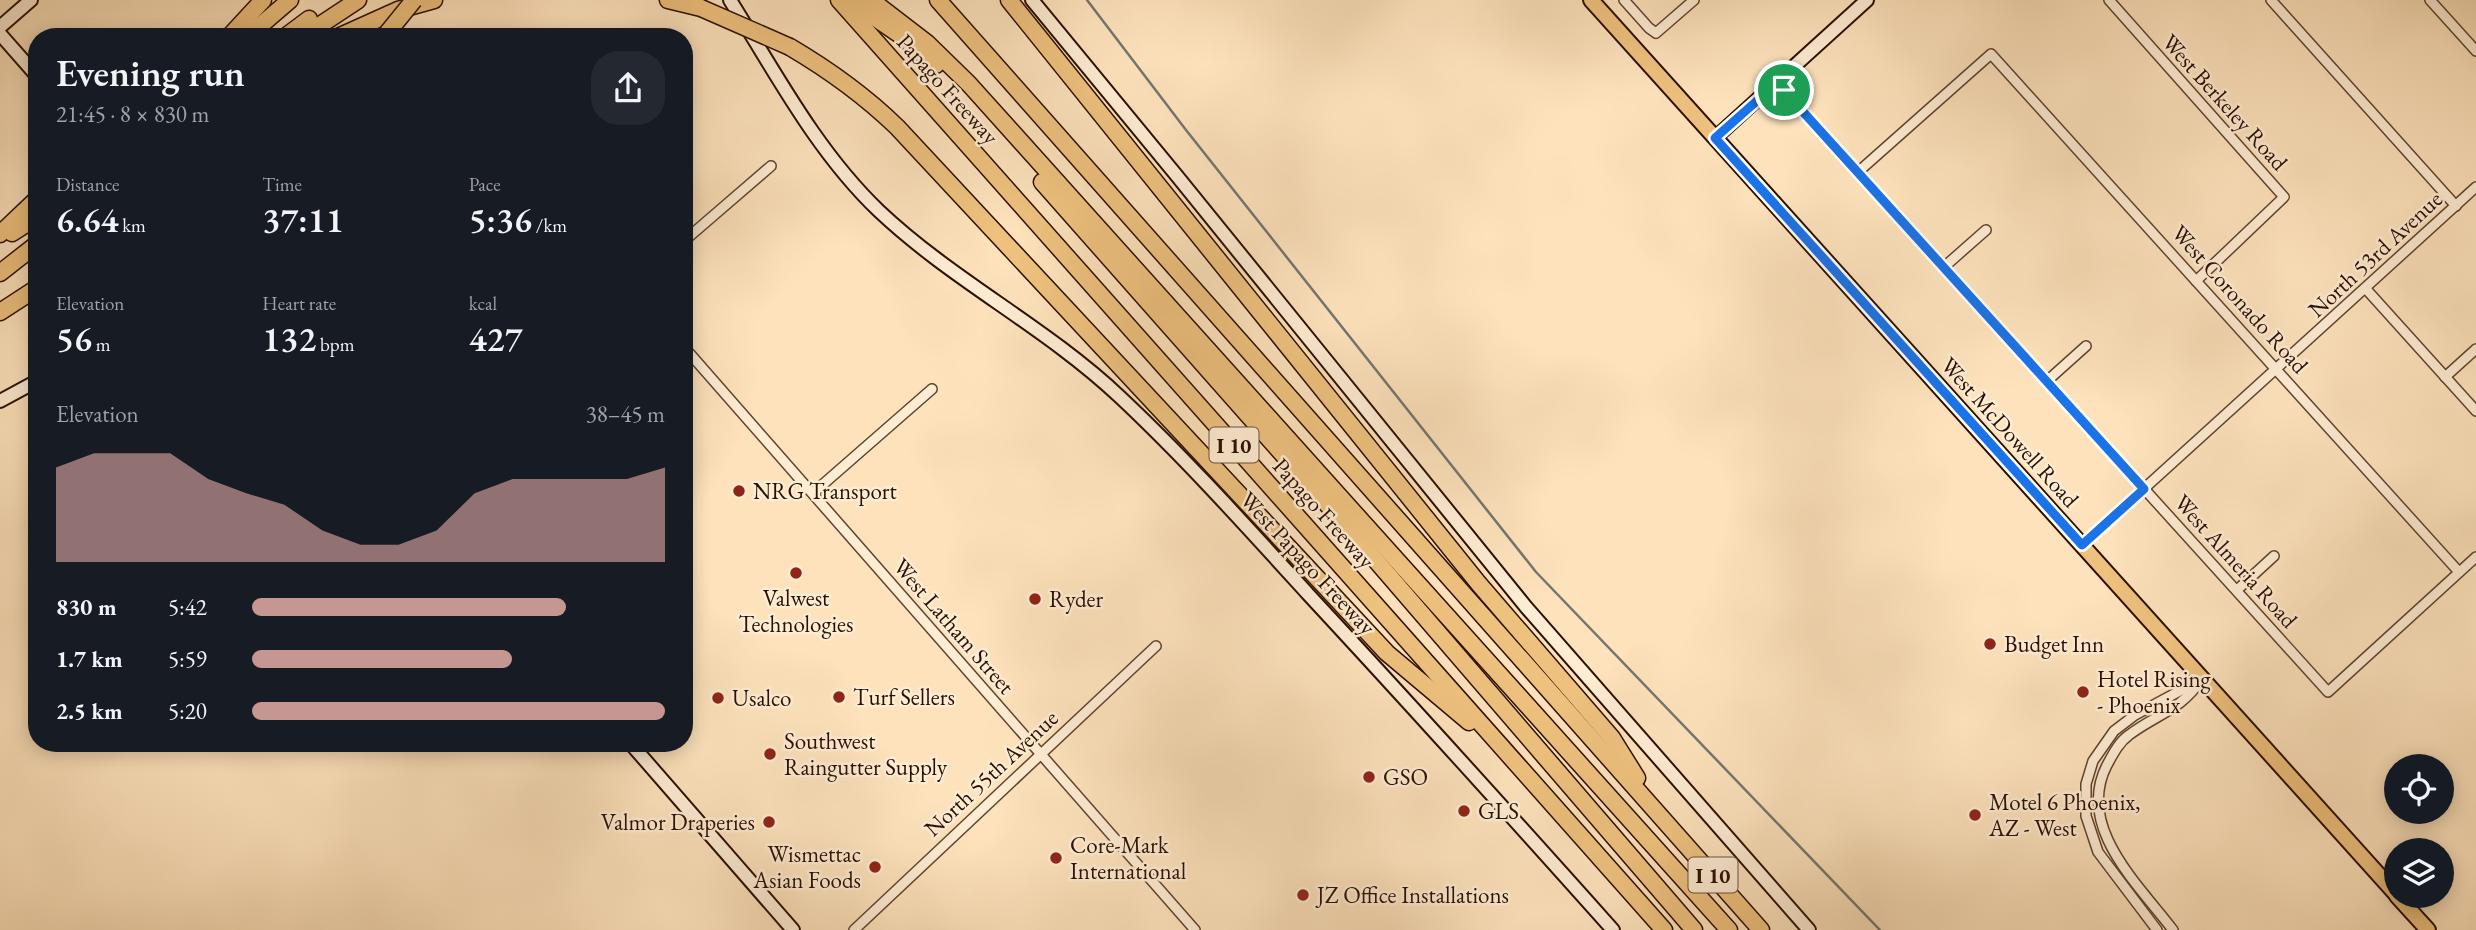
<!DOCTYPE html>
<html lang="en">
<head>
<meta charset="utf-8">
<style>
	:root { --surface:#171b24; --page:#242831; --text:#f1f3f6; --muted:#9ea1a6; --accent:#c59692 }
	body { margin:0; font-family:"EB Garamond",serif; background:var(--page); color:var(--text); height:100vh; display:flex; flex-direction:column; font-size:26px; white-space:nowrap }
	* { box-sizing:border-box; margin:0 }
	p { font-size:23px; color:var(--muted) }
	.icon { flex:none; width:38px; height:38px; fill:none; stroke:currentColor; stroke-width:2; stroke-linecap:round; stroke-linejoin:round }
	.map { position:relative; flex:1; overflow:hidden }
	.drawer { position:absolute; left:28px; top:28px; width:665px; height:724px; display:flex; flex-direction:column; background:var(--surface); border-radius:28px; box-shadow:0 4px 18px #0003 }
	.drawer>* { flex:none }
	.tools { position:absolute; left:2384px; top:754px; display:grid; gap:14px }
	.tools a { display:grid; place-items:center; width:70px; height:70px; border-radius:50%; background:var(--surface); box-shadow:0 4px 18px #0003; font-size:35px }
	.pin { position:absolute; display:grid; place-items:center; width:60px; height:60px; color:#fff; margin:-30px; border:4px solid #fff; border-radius:50%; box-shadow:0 2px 7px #0007 }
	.round { display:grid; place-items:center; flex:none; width:74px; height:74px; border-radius:28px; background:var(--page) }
	.overview { display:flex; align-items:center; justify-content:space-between; height:119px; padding:0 28px }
	h1 { font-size:38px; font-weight:600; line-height:52px }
	.stats { display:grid; grid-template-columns:repeat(3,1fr); gap:10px; height:119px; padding:7px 28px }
	.stats div { display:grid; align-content:center }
	.stats b { font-size:35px; font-weight:600 }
	.stats small { font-size:19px; font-weight:400 }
	.stats p { font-size:19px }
	.chart { height:196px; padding:14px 28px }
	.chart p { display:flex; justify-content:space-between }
	.chart svg { width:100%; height:126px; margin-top:7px; fill:var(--accent); opacity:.7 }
	ul { padding:0 28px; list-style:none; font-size:23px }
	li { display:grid; grid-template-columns:112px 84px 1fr; align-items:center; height:52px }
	li i { height:18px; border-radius:9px; background:var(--accent) }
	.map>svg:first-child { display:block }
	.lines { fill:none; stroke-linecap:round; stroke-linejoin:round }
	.stream { stroke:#747671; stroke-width:2.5 }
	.street-casing { stroke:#5f442f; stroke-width:12 }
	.secondary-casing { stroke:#2a0f00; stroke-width:16 }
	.primary-casing { stroke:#2a0f00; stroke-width:18 }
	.highway-casing { stroke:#2a0f00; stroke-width:19 }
	.street { stroke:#feecd3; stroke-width:9 }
	.secondary { stroke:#feecd3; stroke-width:12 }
	.primary { stroke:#eec17e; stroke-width:14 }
	.highway { stroke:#eec17e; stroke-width:16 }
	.highway-bridge-casing { stroke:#2a0f00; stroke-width:19; stroke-linecap:butt }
	.highway-bridge { stroke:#eec17e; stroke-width:16 }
	.route-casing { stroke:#fff; stroke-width:14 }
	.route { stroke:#1a73e8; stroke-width:9 }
	.poi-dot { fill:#8f2418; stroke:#feecd3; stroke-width:2.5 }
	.labels { text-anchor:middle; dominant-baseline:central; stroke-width:5; stroke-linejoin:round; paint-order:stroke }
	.shield { fill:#feecd3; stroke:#6a513f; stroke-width:2 }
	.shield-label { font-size:21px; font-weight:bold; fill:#2a0f00 }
	.street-label { font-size:23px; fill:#2a0f00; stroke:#feecd3 }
	.poi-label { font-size:23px; fill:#2a0f00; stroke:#feecd3; text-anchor:start }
</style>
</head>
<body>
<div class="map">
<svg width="2476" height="930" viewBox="0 0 2476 930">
	<rect width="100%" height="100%" fill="#fde2bc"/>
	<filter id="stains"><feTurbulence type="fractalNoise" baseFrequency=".00286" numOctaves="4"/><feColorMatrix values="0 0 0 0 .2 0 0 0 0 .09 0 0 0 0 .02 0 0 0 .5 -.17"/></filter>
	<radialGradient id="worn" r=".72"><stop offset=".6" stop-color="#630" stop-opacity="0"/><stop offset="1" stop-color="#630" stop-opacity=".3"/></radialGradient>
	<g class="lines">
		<polyline class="stream" points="1087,0 1186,130 1536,572 1880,930"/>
		<g class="street-casing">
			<g id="street">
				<polyline points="1624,0 1649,28 1656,33 1694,0"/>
				<polyline points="2109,0 2284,197 2196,281"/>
				<polyline points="2271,0 2456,206"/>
				<polyline points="2430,0 2476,51"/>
				<polyline points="1777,83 2328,692 2476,557"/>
				<polyline points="1858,172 1991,54 2459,572"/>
				<polyline points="684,241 771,166"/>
				<polyline points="1944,267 1986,230"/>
				<polyline points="2366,289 2476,411"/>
				<polyline points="684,347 1195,930"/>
				<polyline points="2445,377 2476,349"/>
				<polyline points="2047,381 2086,346"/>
				<polyline points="813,493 932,389"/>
				<polyline points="2082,545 2476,187"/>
				<polyline points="2237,590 2274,556"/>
				<polyline points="854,930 1156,646"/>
				<polyline points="2157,930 2098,852 2086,816 2086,784 2093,761 2114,731 2135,715 2202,679"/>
				<path d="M2173,930C2139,885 2075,827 2107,765C2113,754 2119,742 2129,735C2157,714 2181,710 2201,680"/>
			</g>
		</g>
		<g class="secondary-casing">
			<g id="secondary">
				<path d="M730,0C775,72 817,152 879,211C953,281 1046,327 1120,397C1186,459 1247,527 1308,594C1411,705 1512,817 1613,930"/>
				<polyline points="1032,0 1177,176 1526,607 1809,930"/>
				<polyline points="0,27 31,0"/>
				<polyline points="0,34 37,76"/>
				<polyline points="1715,138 1867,0"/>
				<polyline points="0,401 37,381"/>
				<polyline points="631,744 793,930"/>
			</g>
		</g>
		<g class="primary-casing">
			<g id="primary">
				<polyline points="1591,0 2396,894"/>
				<polyline points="2397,896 2428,930"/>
			</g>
		</g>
		<g class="highway-casing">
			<g id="highway">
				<polyline points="668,0 701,8"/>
				<polyline points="839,0 1664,930"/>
				<polyline points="849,0 900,35 936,65"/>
				<polyline points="871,0 927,43 969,84 1729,930"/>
				<polyline points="938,0 1761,930"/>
				<polyline points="1009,0 1479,584 1612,738 1637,778"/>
				<polyline points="229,37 263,0"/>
				<polyline points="247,37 290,0"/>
				<polyline points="285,37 309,19"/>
				<polyline points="302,37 358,0"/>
				<polyline points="338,37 398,10 434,0"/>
				<path d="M790,47C829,70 864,95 897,127L1387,653L1469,722"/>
				<polyline points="1042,182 1348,528 1694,930"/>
				<polyline points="12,233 37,217"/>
				<polyline points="0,234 37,199"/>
				<polyline points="0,273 37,244"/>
				<polyline points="0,312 37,288"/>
			</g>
		</g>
		<use href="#street" class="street"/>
		<use href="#secondary" class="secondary"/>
		<use href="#primary" class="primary"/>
		<use href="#highway" class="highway"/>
		<g class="highway-bridge-casing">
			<g id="highway-bridge">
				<polyline points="701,8 790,47"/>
				<polyline points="384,37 414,0"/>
			</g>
		</g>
		<use href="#highway-bridge" class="highway-bridge"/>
	</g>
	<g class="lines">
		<g class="route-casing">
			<polygon id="route" points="1777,83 2144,489 2082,545 1715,138"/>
		</g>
		<use href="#route" class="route"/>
	</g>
	<g class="poi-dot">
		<circle cx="739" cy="491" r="7"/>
		<circle cx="796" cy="573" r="7"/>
		<circle cx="1035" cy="599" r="7"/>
		<circle cx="1990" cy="644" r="7"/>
		<circle cx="2083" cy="692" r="7"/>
		<circle cx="839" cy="697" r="7"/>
		<circle cx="718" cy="698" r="7"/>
		<circle cx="770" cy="754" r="7"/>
		<circle cx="1369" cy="777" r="7"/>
		<circle cx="1464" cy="811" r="7"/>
		<circle cx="1975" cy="815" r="7"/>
		<circle cx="769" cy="822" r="7"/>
		<circle cx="1056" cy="858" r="7"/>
		<circle cx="875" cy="867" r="7"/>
		<circle cx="1303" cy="895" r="7"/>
	</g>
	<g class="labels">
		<g class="shield">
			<rect x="1209.5" y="427.5" width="49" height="35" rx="5"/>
			<rect x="1688.5" y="857.5" width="49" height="35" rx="5"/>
		</g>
		<g class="shield-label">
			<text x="1234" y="445">I 10</text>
			<text x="1713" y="875">I 10</text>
		</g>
		<g class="street-label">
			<text transform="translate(948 89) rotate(48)">Papago Freeway</text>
			<text transform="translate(2225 102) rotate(48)">West Berkeley Road</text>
			<text transform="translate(2375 254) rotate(-43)">North 53rd Avenue</text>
			<text transform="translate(2240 299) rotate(48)">West Coronado Road</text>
			<text transform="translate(2010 432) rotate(48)">West McDowell Road</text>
			<text transform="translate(1324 513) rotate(48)">Papago Freeway</text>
			<text transform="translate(2236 561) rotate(48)">West Almeria Road</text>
			<text transform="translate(1308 563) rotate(47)">West Papago Freeway</text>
			<text transform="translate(954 626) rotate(49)">West Latham Street</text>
			<text transform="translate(991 773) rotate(-43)">North 55th Avenue</text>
		</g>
		<g class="poi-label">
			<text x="753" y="491">NRG Transport</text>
			<text x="796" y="598" text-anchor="middle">Valwest<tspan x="796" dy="26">Technologies</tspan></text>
			<text x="1049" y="599">Ryder</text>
			<text x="2004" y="644">Budget Inn</text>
			<text x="2097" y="679">Hotel Rising<tspan x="2097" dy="26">- Phoenix</tspan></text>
			<text x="853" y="697">Turf Sellers</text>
			<text x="732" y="698">Usalco</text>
			<text x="784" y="741">Southwest<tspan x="784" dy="26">Raingutter Supply</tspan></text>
			<text x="1383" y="777">GSO</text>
			<text x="1989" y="802">Motel 6 Phoenix,<tspan x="1989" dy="26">AZ - West</tspan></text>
			<text x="1478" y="811">GLS</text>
			<text x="755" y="822" text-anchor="end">Valmor Draperies</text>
			<text x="1070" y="845">Core-Mark<tspan x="1070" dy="26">International</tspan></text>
			<text x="861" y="854" text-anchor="end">Wismettac<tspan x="861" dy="26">Asian Foods</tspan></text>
			<text x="1317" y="895">JZ Office Installations</text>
		</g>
	</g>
	<rect width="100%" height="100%" filter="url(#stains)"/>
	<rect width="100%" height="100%" fill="url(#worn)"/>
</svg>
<div class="tools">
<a><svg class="icon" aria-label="locate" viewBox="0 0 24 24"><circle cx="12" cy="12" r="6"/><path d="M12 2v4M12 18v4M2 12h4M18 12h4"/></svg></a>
<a><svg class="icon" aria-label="layers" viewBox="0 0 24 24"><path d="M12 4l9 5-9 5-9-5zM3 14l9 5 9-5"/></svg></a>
</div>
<div class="pin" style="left:1784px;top:90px;background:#1e9e55"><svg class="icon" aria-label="arrive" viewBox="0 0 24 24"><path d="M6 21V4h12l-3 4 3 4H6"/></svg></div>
<section class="drawer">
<div class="overview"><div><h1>Evening run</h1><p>21:45 · 8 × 830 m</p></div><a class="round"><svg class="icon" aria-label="share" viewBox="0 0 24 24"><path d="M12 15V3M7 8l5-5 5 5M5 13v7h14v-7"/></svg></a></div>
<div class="stats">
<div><p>Distance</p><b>6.64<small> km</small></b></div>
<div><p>Time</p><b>37:11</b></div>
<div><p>Pace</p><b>5:36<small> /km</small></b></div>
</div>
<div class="stats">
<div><p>Elevation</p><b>56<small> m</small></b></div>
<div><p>Heart rate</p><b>132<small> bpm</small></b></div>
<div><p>kcal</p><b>427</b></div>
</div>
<div class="chart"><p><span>Elevation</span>38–45 m</p>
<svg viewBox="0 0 160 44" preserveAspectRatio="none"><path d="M0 44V11L10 6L20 6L30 6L40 15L50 20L60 24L70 33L80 38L90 38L100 33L110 20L120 15L130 15L140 15L150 15L160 11V44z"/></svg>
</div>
<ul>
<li><b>830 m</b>5:42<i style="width:76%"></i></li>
<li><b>1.7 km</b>5:59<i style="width:63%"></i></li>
<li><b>2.5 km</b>5:20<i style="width:100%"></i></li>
</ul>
</section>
</div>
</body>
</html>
